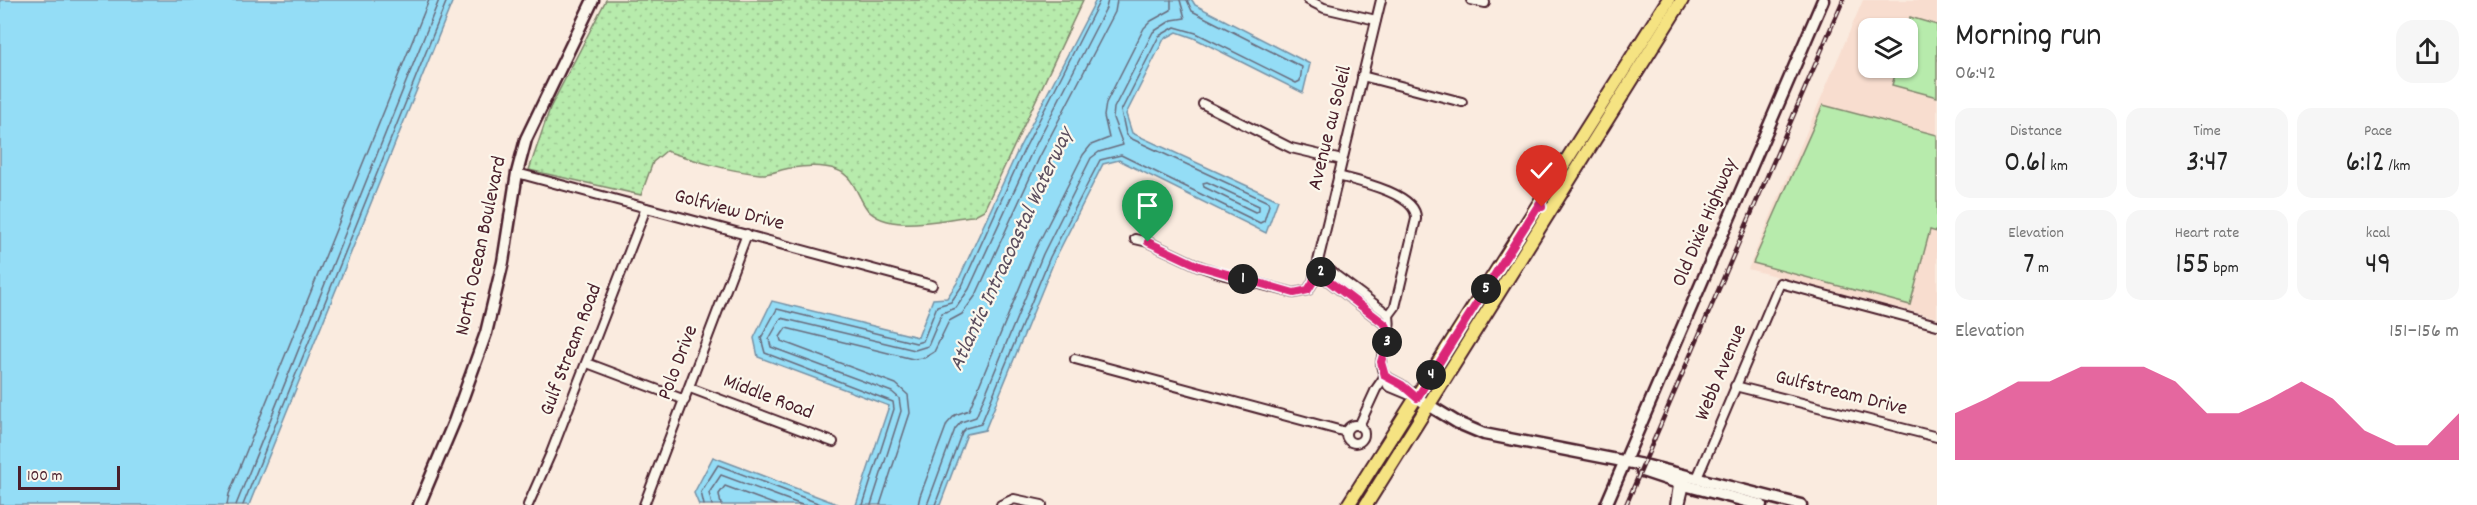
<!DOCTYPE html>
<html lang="en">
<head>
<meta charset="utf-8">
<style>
	:root { --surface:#fff; --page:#f6f6f6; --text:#222; --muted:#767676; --accent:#db2777 }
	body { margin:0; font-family:Dekko,sans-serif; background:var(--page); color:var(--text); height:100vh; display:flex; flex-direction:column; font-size:22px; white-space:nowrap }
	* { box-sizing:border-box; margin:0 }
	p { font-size:20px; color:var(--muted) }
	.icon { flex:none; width:33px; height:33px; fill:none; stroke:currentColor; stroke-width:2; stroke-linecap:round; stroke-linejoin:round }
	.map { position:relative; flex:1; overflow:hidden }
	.sheet { display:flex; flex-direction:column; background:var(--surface); width:540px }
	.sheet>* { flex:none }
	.tools { position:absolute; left:1858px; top:18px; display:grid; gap:12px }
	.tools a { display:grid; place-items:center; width:60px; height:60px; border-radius:12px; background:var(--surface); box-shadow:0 2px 4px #0004; font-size:30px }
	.scale { position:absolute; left:18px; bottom:15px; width:102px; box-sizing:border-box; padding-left:6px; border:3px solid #4a1f2b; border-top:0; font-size:16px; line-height:21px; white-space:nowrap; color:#4a1f2b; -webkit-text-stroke:4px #fbf7ec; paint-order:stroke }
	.pin { position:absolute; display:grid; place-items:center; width:51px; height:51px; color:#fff; margin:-62px -26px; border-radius:50% 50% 50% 0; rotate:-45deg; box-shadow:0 0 6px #0007 }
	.pin .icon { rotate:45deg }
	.km { position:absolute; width:30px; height:30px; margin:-15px; border-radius:50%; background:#222; color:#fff; font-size:16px; line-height:30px; text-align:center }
	.round { display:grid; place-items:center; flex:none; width:63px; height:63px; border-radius:18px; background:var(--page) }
	.head { display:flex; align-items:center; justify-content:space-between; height:102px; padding:0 18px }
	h1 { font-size:33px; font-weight:600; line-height:45px }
	.stats { display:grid; grid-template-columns:repeat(3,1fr); gap:9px; height:102px; padding:6px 18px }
	.stats div { display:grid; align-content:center; border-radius:15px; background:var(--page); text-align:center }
	.stats b { font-size:30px; font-weight:600 }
	.stats small { font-size:16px; font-weight:400 }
	.stats p { font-size:16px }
	.chart { height:168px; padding:12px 18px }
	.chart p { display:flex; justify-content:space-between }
	.chart svg { width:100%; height:108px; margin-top:6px; fill:var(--accent); opacity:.7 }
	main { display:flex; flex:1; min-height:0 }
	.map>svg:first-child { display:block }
	.built { fill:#f8ddcf; fill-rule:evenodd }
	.grass { fill:url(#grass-dots); stroke:#80856c; stroke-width:1.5 }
	.garden { fill:#b7ebac; stroke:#80856c; stroke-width:1.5 }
	.water { fill:#94ddf6; stroke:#7691a5; stroke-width:1.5 }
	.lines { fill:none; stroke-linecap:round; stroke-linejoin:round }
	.shore { stroke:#686b7c; stroke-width:1.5 }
	.street-casing { stroke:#4a1f2b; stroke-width:12 }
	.secondary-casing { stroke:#4a1f2b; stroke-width:15 }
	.primary-casing { stroke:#4a1f2b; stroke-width:16 }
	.street { stroke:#fbf7ec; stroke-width:8 }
	.secondary { stroke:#fbf7ec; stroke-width:10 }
	.primary { stroke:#f5e382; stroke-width:12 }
	.rail-casing { stroke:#4a1f2b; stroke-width:4.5 }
	.rail { stroke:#fbf7ec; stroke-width:2; stroke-dasharray:7; stroke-linecap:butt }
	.route-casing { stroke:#fff; stroke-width:12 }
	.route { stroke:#db2777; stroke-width:8 }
	.labels { text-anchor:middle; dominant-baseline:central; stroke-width:4.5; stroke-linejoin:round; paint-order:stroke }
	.street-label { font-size:21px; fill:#4a1f2b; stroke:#fbf7ec }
	.water-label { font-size:22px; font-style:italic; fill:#5c4e5e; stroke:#fbf7ec }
</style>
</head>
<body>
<main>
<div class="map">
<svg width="1937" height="505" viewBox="0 0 1937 505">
	<defs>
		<pattern id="grass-dots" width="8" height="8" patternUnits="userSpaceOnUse" patternTransform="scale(1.5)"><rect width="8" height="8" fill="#b7ebac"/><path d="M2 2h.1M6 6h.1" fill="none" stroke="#9fc994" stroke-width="1.8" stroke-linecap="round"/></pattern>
	</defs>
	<rect width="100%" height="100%" fill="#faebdf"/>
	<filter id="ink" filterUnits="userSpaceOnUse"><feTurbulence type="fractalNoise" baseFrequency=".0167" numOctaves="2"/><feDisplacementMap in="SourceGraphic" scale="12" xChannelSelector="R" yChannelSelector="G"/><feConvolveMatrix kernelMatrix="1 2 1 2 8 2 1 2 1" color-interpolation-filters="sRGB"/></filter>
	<g filter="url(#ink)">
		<path class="built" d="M1863,0H1937V318L1748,269ZM1869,28H1908V68H1869Z"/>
		<path class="grass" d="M606,0H1083L984,210L973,216C944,218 889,235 867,209C857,196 854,176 837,170C824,165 805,166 791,168C781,169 770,175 760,174C728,171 696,161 666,151L653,162L641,195L529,170L550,108Z"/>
		<g class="garden">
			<polygon points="1910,17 1937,25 1937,97 1892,85 1897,68 1908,68 1907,28"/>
			<polygon points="1823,105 1937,135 1937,232 1930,230 1910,305 1753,263"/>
		</g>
		<g class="water">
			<polygon points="0,0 453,0 249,505 0,505"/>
			<polygon points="1096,0 1192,0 1195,5 1310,64 1303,93 1194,38 1177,32 1164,39 1126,114 1132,133 1278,200 1266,233 1119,160 1103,164 1055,259 985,430 967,434 940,505 856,505 889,406 758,357 754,338 772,301 918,337 933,299 947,298 957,283 1019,148"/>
			<polygon points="713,457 840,505 699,505 694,493"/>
		</g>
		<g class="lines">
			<g class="shore">
				<polygon points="1207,182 1259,206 1259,211 1255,212 1204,187 1203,183"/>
				<polyline points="227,505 229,494 429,0"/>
				<polyline points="236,505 439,0"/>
				<polyline points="243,505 447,0"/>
				<polyline points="704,505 701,492 718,465 823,505"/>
				<polyline points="712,505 709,493 721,475 802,505"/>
				<polyline points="721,505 719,494 725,486 776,505"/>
				<polyline points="863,505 894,409 893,402 765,353 761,338 777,309 916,343 923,341 937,306 951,302 962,286 1024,150 1100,0"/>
				<polyline points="871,505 901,411 899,398 892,392 771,347 769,339 781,318 915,350 928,346 942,313 956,308 969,289 1031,154 1106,8 1108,0"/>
				<polyline points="880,505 910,413 908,395 896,384 781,341 780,337 786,328 913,359 924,358 934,352 949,321 962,314 976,295 1039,158 1115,12 1117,0"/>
				<polyline points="918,505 920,496 947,424 955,415 969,410 1035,250 1083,155 1091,145 1109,138 1104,116 1106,103 1144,28 1151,21 1171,10 1171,0"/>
				<polyline points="927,505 955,429 961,422 976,417 1043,254 1091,158 1099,152 1123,145 1113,118 1114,108 1153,32 1172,20 1185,18 1180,0"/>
				<polyline points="935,505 962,432 966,428 981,424 1050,257 1100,160 1121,155 1260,223 1264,221 1269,205 1268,202 1130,138 1126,134 1121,111 1159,36 1175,27 1196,33 1296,83 1300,81 1302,67 1192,11 1187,0"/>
			</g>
			<g class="street-casing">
				<g id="street">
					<polyline points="1308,0 1324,8 1376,20"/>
					<polyline points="1471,0 1485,3"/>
					<polyline points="1362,76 1462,102"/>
					<polyline points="1203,104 1291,148 1342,160"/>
					<polyline points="517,173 932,285"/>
					<path d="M1338,176C1358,181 1418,194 1416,219L1395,307L1389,315"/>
					<polyline points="1135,239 1148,242 1199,266 1225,275 1294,293 1308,290 1313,282 1381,0"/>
					<path d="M1317,265L1330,271L1389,315C1392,333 1383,346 1381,363C1381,370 1386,379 1388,386L1417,398"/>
					<polyline points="1318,267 1326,279 1386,325 1390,333"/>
					<polyline points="1075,359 1346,432"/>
					<polyline points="587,363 685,400"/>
					<polyline points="1385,376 1402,385 1413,395"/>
					<polyline points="1735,386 1937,437"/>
					<polyline points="690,388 833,442"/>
					<circle cx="1355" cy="434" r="9"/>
					<polyline points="1359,426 1376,389 1385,376"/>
					<polyline points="1697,478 1780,283 1937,325"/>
					<polyline points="528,505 551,453 646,208"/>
					<polyline points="644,505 747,234"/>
					<polyline points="1001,505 1014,499 1042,505"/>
					<polyline points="1675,505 1679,479"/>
					<polyline points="1680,505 1686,480"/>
				</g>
			</g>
			<g class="secondary-casing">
				<g id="secondary">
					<polyline points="1417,398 1458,423 1484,434 1648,466 1801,505"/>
					<polyline points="1642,471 1684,485 1761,505"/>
					<polyline points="419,505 454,422 486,333 503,262 517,173 526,139 593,0"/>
					<polyline points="1606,505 1823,0"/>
				</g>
			</g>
			<g class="primary-casing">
				<g id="primary">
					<polyline points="1348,505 1668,0"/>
					<polyline points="1366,505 1682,0"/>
				</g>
			</g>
			<use href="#street" class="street"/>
			<use href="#secondary" class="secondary"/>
			<use href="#primary" class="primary"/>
			<g class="rail-casing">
				<polyline id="rail" points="1626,505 1843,0"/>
			</g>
			<use href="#rail" class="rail"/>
		</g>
	</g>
	<g class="lines" filter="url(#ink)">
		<g class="route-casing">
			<polyline id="route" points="1148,242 1199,266 1294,293 1308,290 1313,282 1317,265 1326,279 1386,325 1390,333 1381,362 1385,376 1402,385 1417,398 1541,201 1542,207"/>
		</g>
		<use href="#route" class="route"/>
	</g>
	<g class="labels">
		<g class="street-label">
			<text transform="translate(1331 128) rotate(-76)">Avenue au Soleil</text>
			<text transform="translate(729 211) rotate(15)">Golfview Drive</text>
			<text transform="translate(1706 223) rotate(-67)">Old Dixie Highway</text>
			<text transform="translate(482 246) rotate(-78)">North Ocean Boulevard</text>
			<text transform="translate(572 350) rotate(-69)">Gulf Stream Road</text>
			<text transform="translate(679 363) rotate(-69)">Polo Drive</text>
			<text transform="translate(1722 373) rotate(-67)">Webb Avenue</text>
			<text transform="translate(1841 394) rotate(14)">Gulfstream Drive</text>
			<text transform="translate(768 398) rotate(21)">Middle Road</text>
		</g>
		<g class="water-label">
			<text transform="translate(1012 250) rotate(-65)">Atlantic Intracoastal Waterway</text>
		</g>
	</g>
</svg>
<div class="tools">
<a><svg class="icon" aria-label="layers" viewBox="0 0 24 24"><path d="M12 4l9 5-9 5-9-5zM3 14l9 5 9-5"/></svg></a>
</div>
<div class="scale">100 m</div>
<div class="pin" style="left:1148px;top:242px;background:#1e9e55"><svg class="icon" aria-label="arrive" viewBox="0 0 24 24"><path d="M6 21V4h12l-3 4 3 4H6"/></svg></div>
<div class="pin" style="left:1542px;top:207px;background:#d93025"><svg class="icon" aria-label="check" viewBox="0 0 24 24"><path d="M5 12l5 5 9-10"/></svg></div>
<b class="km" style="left:1243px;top:279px">1</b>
<b class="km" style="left:1321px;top:272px">2</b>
<b class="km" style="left:1387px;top:342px">3</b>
<b class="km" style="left:1431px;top:375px">4</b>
<b class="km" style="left:1486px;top:289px">5</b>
</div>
<section class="sheet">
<div class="head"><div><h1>Morning run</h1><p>06:42</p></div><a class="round"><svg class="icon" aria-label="share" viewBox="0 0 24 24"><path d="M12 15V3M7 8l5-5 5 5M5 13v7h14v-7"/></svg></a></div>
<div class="stats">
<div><p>Distance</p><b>0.61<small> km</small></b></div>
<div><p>Time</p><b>3:47</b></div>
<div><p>Pace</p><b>6:12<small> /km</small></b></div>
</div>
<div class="stats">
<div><p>Elevation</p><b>7<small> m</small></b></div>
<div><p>Heart rate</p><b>155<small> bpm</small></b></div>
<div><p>kcal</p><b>49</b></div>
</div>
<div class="chart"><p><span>Elevation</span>151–156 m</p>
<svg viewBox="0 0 160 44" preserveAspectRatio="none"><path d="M0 44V25L10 19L20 12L30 12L40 6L50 6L60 6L70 12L80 25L90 25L100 19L110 12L120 19L130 32L140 38L150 38L160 25V44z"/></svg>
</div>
</section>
</main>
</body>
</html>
